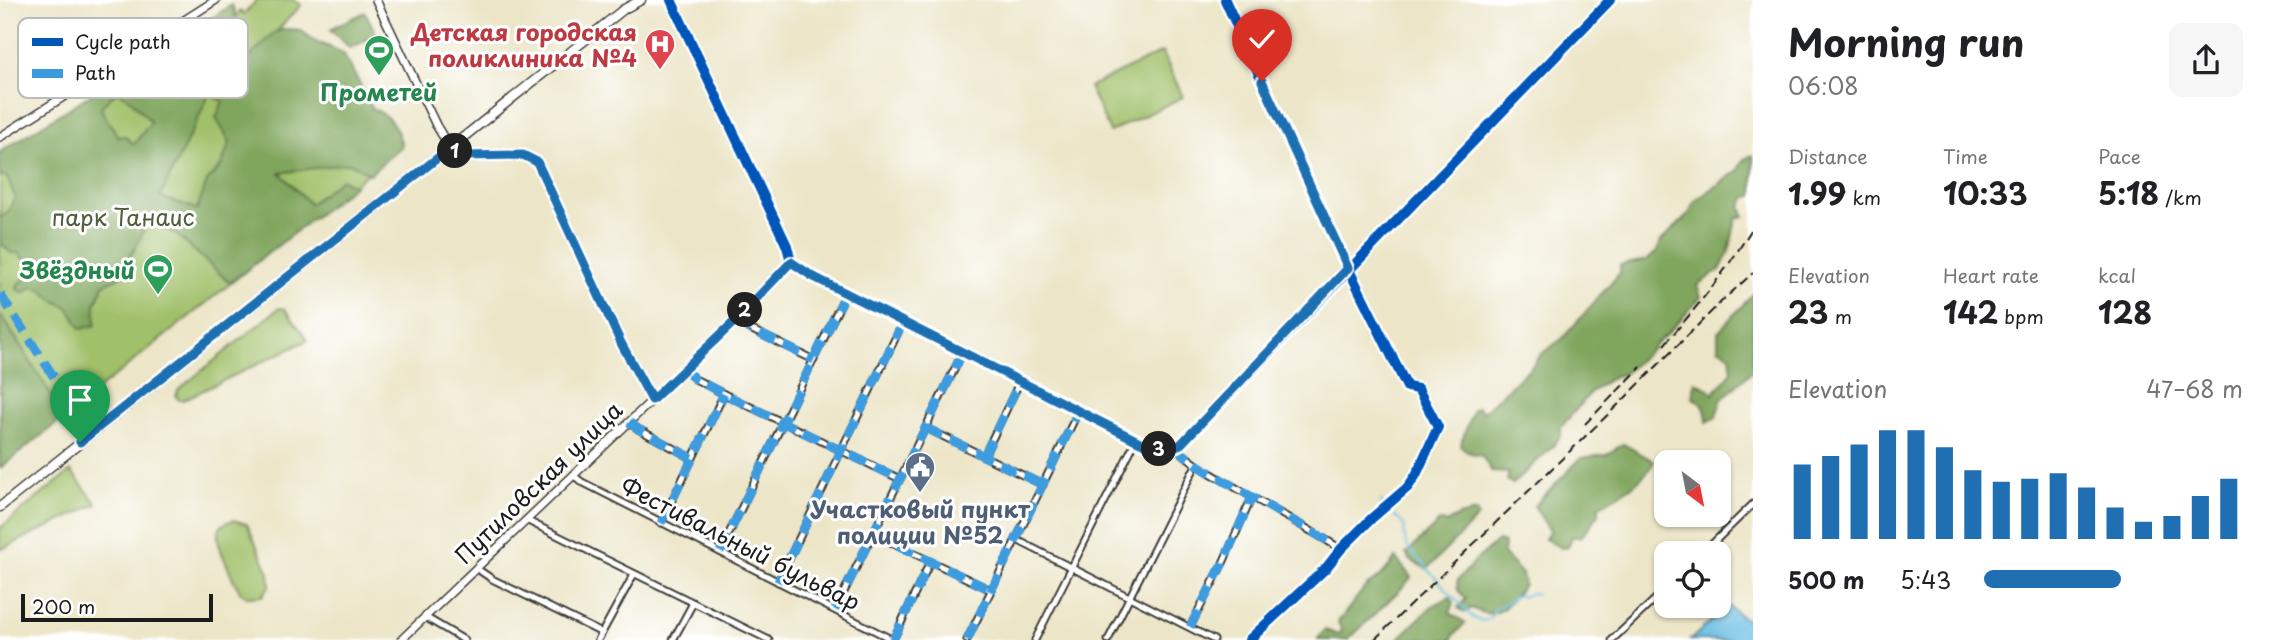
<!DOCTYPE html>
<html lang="en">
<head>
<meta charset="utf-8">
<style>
	:root { --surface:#fff; --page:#f6f6f6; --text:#202124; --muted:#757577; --accent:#1f6fb2 }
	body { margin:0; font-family:"Playpen Sans",sans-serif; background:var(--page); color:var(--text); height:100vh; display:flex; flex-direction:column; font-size:26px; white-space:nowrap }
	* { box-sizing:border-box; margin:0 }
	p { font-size:23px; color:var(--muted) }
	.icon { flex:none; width:38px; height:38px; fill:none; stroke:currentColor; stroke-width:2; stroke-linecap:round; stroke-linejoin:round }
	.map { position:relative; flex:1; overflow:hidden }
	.drawer { display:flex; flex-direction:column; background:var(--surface); width:525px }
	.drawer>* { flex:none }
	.needle { width:46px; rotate:148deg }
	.controls { position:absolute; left:1654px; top:450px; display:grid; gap:14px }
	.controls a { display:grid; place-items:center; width:77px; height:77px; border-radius:14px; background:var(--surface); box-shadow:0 2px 5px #0004; font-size:35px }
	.scale { position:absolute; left:21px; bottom:18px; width:192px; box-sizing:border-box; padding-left:7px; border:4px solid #1c1c1c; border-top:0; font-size:19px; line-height:24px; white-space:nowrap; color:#1c1c1c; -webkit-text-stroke:5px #fff; paint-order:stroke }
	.pin { position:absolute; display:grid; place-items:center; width:60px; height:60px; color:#fff; margin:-72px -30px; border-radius:50% 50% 50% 0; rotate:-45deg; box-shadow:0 0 7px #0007 }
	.pin .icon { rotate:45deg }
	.km { position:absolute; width:35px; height:35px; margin:-18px; border-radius:50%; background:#222; color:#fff; font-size:19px; line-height:35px; text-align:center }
	.round { display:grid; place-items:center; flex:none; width:74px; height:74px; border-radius:14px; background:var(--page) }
	.headline { display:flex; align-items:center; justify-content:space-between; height:119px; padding:0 35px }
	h1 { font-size:38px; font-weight:700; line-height:52px }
	.metrics { display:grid; grid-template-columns:repeat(3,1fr); gap:10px; height:119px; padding:7px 35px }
	.metrics div { display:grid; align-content:center }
	.metrics b { font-size:30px; font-weight:700 }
	.metrics small { font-size:19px; font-weight:400 }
	.metrics p { font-size:19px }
	.chart { height:196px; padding:14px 35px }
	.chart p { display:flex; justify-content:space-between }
	.chart svg { width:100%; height:126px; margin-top:7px; stroke:var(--accent); stroke-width:6 }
	ul { padding:0 35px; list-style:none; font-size:23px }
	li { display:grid; grid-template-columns:112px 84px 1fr; align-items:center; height:52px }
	li i { height:18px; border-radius:9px; background:var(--accent) }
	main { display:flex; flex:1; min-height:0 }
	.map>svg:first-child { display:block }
	.green { fill:#a0c069; stroke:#5e6e42; stroke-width:2 }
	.forest { fill:#80a65d; stroke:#4e613c; stroke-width:2; fill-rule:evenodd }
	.water { fill:#66bce2; stroke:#416c7f; stroke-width:2 }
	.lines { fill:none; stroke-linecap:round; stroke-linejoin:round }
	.stream { stroke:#66bce2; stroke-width:2 }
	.minor-casing { stroke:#3b3a36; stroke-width:9 }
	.tertiary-casing { stroke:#3b3a36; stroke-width:10 }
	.secondary-casing { stroke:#3b3a36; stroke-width:11 }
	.minor { stroke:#fff; stroke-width:5 }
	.tertiary { stroke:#fff; stroke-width:7 }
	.secondary { stroke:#fff; stroke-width:8 }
	.rail { stroke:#1c1c1c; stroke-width:2; stroke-dasharray:10 5; stroke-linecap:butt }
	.quiet { stroke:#3c9bdf; stroke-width:9; stroke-dasharray:18 9; stroke-linecap:butt }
	.cycleway-casing { stroke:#fff; stroke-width:15 }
	.cycleway { stroke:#0057b8; stroke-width:10 }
	.route-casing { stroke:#fff; stroke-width:14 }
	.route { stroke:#1f6fb2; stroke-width:9 }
	.labels { text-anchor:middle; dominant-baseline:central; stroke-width:6; stroke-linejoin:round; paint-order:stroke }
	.health-label { font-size:23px; font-weight:bold; fill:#be3a42; stroke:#fff; text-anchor:end }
	.leisure-label { font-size:23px; font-weight:bold; fill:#27864d; stroke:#fff }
	.park-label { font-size:23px; fill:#515e3b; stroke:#fff }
	.street-label { font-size:23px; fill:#1c1c1c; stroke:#fff }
	.service-label { font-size:23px; font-weight:bold; fill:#4e5e75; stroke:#fff }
	.key { fill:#fff; stroke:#bbb; stroke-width:2 }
	.key-label { font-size:19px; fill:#1c1c1c }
</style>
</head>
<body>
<main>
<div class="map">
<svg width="1753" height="640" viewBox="0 0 1753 640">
	<rect width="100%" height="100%" fill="#fff"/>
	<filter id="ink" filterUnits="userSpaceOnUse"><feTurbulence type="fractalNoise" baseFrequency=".0143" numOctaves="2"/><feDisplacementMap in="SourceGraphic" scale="14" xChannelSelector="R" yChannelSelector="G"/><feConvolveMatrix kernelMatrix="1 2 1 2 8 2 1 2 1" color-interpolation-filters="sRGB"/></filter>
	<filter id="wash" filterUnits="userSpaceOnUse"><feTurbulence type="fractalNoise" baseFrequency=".00686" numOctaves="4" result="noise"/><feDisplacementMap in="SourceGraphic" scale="28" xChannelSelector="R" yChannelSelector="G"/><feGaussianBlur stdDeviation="1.57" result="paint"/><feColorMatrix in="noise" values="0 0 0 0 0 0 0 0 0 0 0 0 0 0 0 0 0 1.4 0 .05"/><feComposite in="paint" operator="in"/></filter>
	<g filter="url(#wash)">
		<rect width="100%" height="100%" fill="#ece5c7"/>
		<g class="green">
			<path d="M257,0H295L301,5L276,32L285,29L301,30L313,40L343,53L373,109C391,116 397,128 402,146L0,468V152L232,5L236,16L240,11L244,14Z"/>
			<polygon points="1162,52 1183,97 1110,132 1089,87"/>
			<polygon points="279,308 285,309 308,340 183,400 179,400 176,396 178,390"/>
			<polygon points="71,471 97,504 0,550 0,528"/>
			<path d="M234,520L247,524L269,573L270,585L262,596L247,597L241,593C235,585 232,576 228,567C220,549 207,526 234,520Z"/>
		</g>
		<g class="forest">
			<path d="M232,5L236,18L206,81L211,85L206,102L160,197L197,209L207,181L221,166L230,142L216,118L223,101L215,98L218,87L225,83L273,33L285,29L301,30L313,40L343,53L373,109C391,116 397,128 402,146L370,174L350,163L280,173L310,204L341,179L354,186L230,283L177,235L138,215L130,218L144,231L120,277L104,284L95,305L96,325L81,329L68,307L53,300L41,289L32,287L24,293L17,289L18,284L33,274V268L19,253H11L0,242V218L8,212L15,197L7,177L0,175V152ZM117,91L132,101L151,122L134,144L125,136L118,137C113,126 104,119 101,107Z"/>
			<polygon points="365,12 377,35 350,48 330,29"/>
			<polygon points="1753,155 1753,196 1746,197 1741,206 1744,216 1736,219 1729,252 1720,270 1697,285 1701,297 1670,331 1625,373 1610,379 1591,392 1561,427 1561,435 1554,445 1513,484 1507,480 1509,473 1492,472 1482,456 1468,452 1460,446 1473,410 1478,407 1483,412 1534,364 1541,354 1562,339 1620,273 1620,265 1646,260 1657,252 1661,241 1689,214 1695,201 1737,171 1744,159"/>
			<path d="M1753,294V370L1721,400L1716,417L1707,422C1706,409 1705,404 1693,398L1695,382L1709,389L1713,394L1732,372L1730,355L1718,348V332Z"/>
			<polygon points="0,313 65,417 0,468"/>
			<path d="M1623,444L1654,461C1647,479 1616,498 1599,506V514L1581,537H1572L1568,547L1561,548L1545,539L1550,531L1534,506L1581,458L1606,455Z"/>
			<polygon points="1476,512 1478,516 1475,520 1427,569 1410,560 1406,554 1440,521 1446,523 1459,516"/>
			<path d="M1498,541L1504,543L1503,554L1522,574L1524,585C1508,602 1501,624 1472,608L1465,612L1458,608L1466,599L1458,590L1457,581L1474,562Z"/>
			<polygon points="1396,558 1411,577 1405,585 1348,640 1317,640 1325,630 1339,635 1342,631 1338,622 1366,586 1380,577"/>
			<polygon points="1450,597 1454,603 1450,613 1465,623 1453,636 1452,640 1397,640 1432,606"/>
		</g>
		<polygon class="water" points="1728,606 1753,625 1753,640 1690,640"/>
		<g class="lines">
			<path class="stream" d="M1381,501C1387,512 1396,516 1404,525L1405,540L1408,548L1472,617C1485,624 1490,621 1496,608C1503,607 1510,599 1518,595L1522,597L1532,593L1536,595"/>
		</g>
	</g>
	<g filter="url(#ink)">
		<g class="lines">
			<g class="minor-casing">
				<g id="minor">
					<polyline points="737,319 748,328 814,360"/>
					<polyline points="683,369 695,379 724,394 900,479"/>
					<polyline points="629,422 638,429 692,458"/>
					<polyline points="926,428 1043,485"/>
					<path d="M1175,446C1193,465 1216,476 1238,489C1272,509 1307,528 1341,549"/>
					<polyline points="984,456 1020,381"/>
					<polyline points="574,476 582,482 893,640 930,562"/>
					<polyline points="526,520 769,640"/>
					<polyline points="661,523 724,394"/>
					<polyline points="873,534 991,590"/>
					<polyline points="1017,540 1214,640"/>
					<polyline points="720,552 846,293"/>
					<polyline points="1703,553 1753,504"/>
					<polyline points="476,568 492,579 602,633"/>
					<polyline points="778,582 903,322"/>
					<polyline points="835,610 963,352"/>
					<polyline points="425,617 464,640"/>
					<polyline points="1190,627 1223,563 1252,497"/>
					<polyline points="598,640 634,574"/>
					<polyline points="673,640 693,603"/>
					<polyline points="967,640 1079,410"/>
					<polyline points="1035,640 1136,440"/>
					<polyline points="1108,640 1196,465"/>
					<polyline points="1249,640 1326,568 1341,549 1372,518 1408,487 1416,475 1437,431 1438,427 1418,389 1407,387 1348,268"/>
					<polyline points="1612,640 1666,589"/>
				</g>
			</g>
			<g class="tertiary-casing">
				<g id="tertiary">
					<polyline points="376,0 436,125 450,148 464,156 523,155 537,162 621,343 652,400"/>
					<path d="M671,0L787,246L791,262L812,276L1136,440C1152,448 1164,452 1181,444L1610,0"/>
					<polyline points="1225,0 1348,268"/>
					<polyline points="0,137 216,0"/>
					<polyline points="401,640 737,319 791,262"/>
				</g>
			</g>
			<g class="secondary-casing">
				<polyline id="secondary" points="0,507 624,9 641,0"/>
			</g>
			<use href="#minor" class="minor"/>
			<use href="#tertiary" class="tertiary"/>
			<use href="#secondary" class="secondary"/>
			<g class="rail">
				<path d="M1664,345C1697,307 1727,270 1753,227"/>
				<polyline points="1585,424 1641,367"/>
				<polyline points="1374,640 1622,401 1723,300 1753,273"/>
			</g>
			<g class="quiet">
				<polyline points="0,294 91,434"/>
				<polyline points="737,319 748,328 814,360"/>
				<polyline points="683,369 695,379 724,394 900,479"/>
				<polyline points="629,422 638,429 692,458"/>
				<polyline points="926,428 1043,485"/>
				<path d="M1175,446C1193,465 1216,476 1238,489C1272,509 1307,528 1341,549"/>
				<polyline points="984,456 1020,381"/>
				<polyline points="661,523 724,394"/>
				<polyline points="873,534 991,590"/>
				<polyline points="720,552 846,293"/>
				<polyline points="778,582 903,322"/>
				<polyline points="835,610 963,352"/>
				<polyline points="1190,627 1223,563 1252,497"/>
				<polyline points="893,640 930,562"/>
				<polyline points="967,640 1079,410"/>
			</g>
			<g class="cycleway-casing">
				<g id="cycleway">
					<path d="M671,0L787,246L791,262L812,276L1136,440C1152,448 1164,452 1181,444L1610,0"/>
					<polyline points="1225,0 1348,268 1407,387 1418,389 1438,427 1416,475 1408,487 1372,518 1341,549 1326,568 1249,640"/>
				</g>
			</g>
			<use href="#cycleway" class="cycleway"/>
		</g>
	</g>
	<g class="lines" filter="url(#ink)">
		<g class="route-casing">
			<path id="route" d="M80,442L450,148L464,156L523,155L537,162L621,343L652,400L737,319L791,262L812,276L1136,440C1152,448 1164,452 1181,444L1348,268L1262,81"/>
		</g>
		<use href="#route" class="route"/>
	</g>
	<defs>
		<g id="hospital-pin" transform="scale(1.575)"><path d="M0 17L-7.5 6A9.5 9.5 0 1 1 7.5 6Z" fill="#e0444e" stroke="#fff"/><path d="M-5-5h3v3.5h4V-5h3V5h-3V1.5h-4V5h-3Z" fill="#fff"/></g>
		<g id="stadium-pin" transform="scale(1.575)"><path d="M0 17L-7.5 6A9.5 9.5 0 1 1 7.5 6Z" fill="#2e9e5b" stroke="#fff"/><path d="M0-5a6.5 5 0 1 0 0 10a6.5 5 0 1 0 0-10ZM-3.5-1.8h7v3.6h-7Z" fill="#fff"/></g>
		<g id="civic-pin" transform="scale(1.575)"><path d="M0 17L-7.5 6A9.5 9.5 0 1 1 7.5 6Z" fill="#5c6f8a" stroke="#fff"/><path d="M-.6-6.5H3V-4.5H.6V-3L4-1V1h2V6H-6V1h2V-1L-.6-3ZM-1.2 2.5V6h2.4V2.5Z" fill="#fff"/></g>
	</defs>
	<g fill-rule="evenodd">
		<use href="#hospital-pin" x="660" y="44"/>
		<use href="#stadium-pin" x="379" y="50"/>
		<use href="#stadium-pin" x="158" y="269"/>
		<use href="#civic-pin" x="920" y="467"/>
	</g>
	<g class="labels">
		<g class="health-label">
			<text x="637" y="31">Детская городская<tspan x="637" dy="26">поликлиника №4</tspan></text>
		</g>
		<g class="leisure-label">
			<text x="379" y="91">Прометей</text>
			<text x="135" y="269" text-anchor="end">Звёздный</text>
		</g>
		<g class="park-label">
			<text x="123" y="216">парк Танаис</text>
		</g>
		<g class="street-label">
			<text transform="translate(538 482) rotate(-44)">Путиловская улица</text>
			<text transform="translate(741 543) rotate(27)">Фестивальный бульвар</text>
		</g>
		<g class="service-label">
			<text x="920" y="508">Участковый пункт<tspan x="920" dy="26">полиции №52</tspan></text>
		</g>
	</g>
	<rect x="18" y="18" width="230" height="80" rx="10" class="key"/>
	<rect x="32" y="38" width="31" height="8" fill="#0057b8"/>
	<rect x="32" y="69" width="31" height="9" fill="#3c9bdf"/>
	<g class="key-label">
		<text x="75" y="49">Cycle path</text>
		<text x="75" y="80">Path</text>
	</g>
</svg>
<div class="controls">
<a><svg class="needle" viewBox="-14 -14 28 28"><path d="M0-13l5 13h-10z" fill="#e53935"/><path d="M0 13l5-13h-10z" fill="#757577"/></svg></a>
<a><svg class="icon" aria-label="locate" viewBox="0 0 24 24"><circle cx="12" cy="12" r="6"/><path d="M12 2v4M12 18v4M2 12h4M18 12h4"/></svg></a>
</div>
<div class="scale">200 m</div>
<div class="pin" style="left:80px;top:442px;background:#1e9e55"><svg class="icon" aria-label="arrive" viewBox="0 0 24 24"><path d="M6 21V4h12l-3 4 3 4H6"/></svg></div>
<div class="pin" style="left:1262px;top:81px;background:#d93025"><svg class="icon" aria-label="check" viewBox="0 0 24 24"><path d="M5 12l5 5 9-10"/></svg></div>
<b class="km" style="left:455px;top:151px">1</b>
<b class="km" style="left:745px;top:310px">2</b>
<b class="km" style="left:1159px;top:449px">3</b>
</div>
<section class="drawer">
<div class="headline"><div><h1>Morning run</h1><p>06:08</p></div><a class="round"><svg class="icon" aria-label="share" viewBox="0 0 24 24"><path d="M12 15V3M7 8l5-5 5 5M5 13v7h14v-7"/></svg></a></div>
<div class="metrics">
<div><p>Distance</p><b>1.99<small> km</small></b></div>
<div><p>Time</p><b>10:33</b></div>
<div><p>Pace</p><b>5:18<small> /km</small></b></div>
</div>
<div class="metrics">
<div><p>Elevation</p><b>23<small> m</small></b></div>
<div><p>Heart rate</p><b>142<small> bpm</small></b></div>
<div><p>kcal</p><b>128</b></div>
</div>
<div class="chart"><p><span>Elevation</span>47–68 m</p>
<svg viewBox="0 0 160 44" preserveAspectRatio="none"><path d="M5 44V18M15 44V15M25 44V11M35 44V6M45 44V6M55 44V12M65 44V20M75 44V24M85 44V23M95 44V21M105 44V26M115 44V33M125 44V38M135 44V36M145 44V29M155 44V23"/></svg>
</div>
<ul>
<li><b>500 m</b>5:43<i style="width:53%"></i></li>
</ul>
</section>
</main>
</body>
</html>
